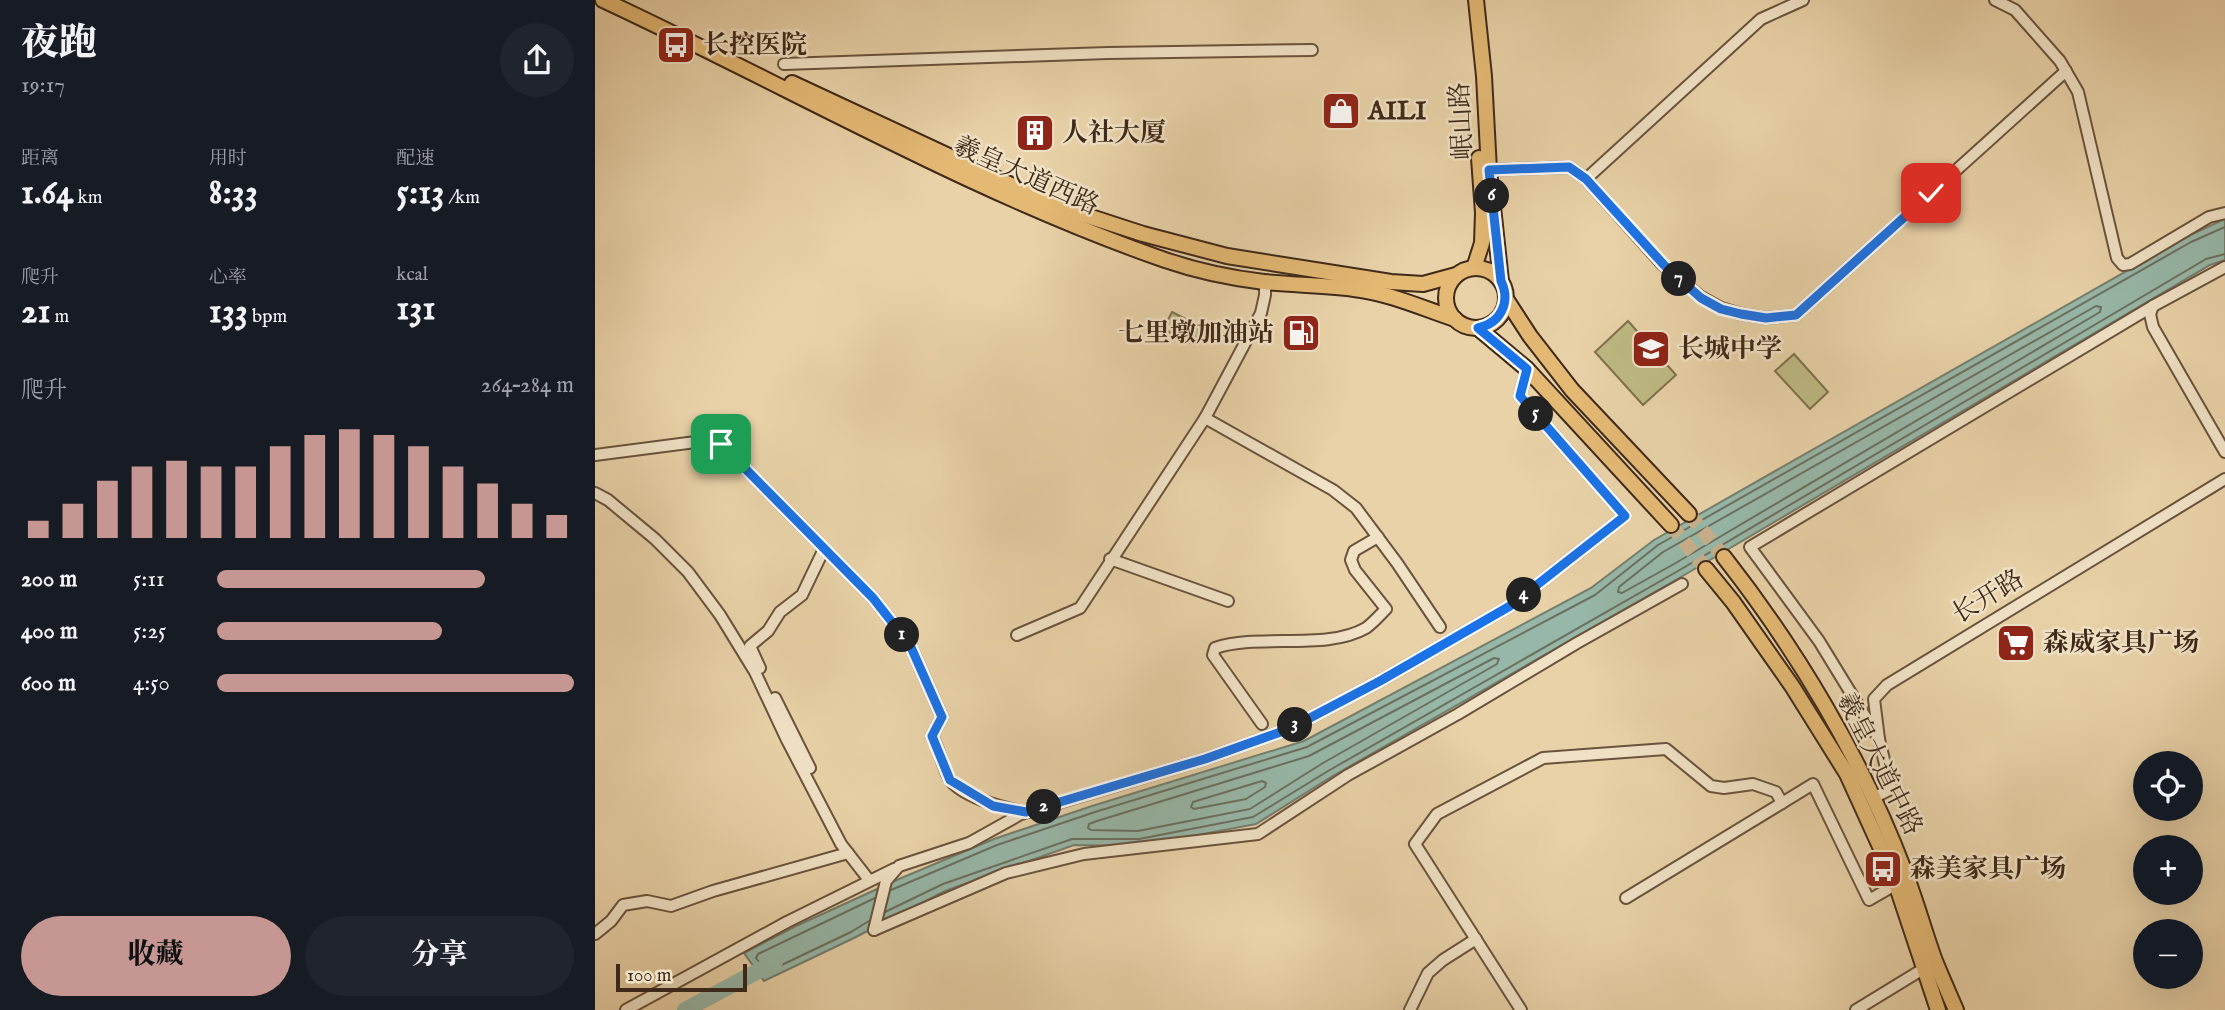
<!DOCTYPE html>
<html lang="zh">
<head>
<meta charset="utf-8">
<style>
	:root { --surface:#171b24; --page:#20242c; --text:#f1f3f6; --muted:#9ea1a6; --accent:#c59692 }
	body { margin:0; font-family:"IM FELL English","Noto Serif SC",serif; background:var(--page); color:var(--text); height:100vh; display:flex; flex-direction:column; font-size:26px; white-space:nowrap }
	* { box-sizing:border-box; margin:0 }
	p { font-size:23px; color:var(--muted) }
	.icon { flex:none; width:38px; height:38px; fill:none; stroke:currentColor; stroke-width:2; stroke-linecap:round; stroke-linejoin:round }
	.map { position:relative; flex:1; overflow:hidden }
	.panel { display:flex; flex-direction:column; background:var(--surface); width:595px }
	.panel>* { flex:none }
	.buttons { position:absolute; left:1538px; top:751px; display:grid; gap:14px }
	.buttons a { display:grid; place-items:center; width:70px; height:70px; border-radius:50%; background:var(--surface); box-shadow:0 7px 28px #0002; font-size:35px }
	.scale { position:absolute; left:21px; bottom:18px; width:131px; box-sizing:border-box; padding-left:7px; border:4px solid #3f2919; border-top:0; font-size:19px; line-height:24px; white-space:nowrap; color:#3f2919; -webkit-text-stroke:5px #f1e2c6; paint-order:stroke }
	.pin { position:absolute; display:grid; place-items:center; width:60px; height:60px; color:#fff; margin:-30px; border-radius:14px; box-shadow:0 4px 10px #0006 }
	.km { position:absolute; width:35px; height:35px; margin:-18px; border-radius:50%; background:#222; color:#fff; font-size:19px; line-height:35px; text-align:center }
	.round { display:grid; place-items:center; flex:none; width:74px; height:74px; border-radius:37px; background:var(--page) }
	.overview { display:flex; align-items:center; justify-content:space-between; height:119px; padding:0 21px }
	h1 { font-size:38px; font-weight:800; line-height:52px }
	.figures { display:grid; grid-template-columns:repeat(3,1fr); gap:10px; height:119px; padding:7px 21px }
	.figures div { display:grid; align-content:center }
	.figures b { font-size:35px; font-weight:800 }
	.figures small { font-size:19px; font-weight:400 }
	.figures p { font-size:19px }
	.chart { height:196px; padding:14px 21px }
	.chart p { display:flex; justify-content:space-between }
	.chart svg { width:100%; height:126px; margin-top:7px; stroke:var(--accent); stroke-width:6 }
	.cta { display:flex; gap:14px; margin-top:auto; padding:14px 21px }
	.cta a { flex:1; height:80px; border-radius:42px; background:var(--accent); color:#111; font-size:28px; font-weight:800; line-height:80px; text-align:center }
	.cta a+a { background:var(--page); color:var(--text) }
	ul { padding:0 21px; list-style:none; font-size:23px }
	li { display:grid; grid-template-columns:112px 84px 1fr; align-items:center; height:52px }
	li i { height:18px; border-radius:9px; background:var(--accent) }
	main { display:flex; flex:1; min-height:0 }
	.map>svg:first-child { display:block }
	.green { fill:#beba83; stroke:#7e724e; stroke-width:2 }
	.water { fill:#97b8a9; stroke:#747f6f; stroke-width:2 }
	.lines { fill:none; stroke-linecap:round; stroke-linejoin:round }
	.shore { stroke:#6b7061; stroke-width:2 }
	.river { stroke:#97b8a9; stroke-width:16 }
	.major-tunnel { stroke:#c7b08b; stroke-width:14; stroke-dasharray:14 7; stroke-linecap:butt }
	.minor-casing { stroke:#6a533d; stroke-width:14 }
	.major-casing { stroke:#3f2919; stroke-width:18 }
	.minor { stroke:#f1e2c6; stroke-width:10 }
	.major { stroke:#e4b974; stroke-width:14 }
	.route-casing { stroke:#fff; stroke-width:14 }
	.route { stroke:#1a73e8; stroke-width:9 }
	.labels { text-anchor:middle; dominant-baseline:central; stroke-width:5; stroke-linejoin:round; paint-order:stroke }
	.poi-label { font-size:26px; font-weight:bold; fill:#3f2919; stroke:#f1e2c6; text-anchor:start }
	.street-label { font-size:26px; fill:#3f2919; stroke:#f1e2c6 }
</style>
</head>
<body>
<main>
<section class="panel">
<div class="overview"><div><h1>夜跑</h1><p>19:17</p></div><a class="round"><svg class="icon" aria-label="share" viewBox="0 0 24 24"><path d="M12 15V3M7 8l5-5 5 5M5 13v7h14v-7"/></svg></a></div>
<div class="figures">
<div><p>距离</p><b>1.64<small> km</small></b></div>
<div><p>用时</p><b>8:33</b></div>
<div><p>配速</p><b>5:13<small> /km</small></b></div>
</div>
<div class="figures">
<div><p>爬升</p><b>21<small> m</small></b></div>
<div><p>心率</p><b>133<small> bpm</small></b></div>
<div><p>kcal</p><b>131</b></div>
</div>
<div class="chart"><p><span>爬升</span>264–284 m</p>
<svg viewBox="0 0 160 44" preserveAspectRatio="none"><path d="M5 44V38M15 44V32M25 44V24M35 44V19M45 44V17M55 44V19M65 44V19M75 44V12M85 44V8M95 44V6M105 44V8M115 44V12M125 44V19M135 44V25M145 44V32M155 44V36"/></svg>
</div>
<ul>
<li><b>200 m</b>5:11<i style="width:75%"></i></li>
<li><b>400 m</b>5:25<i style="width:63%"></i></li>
<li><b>600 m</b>4:50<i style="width:100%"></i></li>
</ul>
<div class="cta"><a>收藏</a><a>分享</a></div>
</section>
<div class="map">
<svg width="1630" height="1010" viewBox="0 0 1630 1010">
	<rect width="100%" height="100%" fill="#e9d2a8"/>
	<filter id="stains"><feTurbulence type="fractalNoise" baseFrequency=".00286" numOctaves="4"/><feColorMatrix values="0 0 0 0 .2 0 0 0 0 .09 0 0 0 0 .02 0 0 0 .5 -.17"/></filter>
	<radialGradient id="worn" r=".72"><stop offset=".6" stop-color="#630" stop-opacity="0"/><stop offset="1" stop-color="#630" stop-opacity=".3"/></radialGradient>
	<g class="green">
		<polygon points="577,312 608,328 599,345 568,329"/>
		<polygon points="1033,321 1081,375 1048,405 1000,352"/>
		<polygon points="1199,354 1233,392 1215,409 1180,371"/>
	</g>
	<polygon class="water" points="1630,219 1630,260 1615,265 1086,577 736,777 661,824 544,846 479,845 350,891 259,938 169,981 149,953 199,927 304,879 399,839 497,806 709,741 996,588 1059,540 1593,236"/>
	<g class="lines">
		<g class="shore">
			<polygon points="1501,306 1506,307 1505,312 1079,564 1027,593 1023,592 1024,587 1068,552"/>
			<polygon points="899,658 904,659 902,664 728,763 655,809 543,831 496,830 493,828 494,824 502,821 714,756"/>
			<polygon points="667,781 671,783 670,787 651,799 599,809 596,807 598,802"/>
			<polyline points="296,890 402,845 500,812 712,747 1000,595 1063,545 1596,242 1630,227"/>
			<polyline points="290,912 348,884 477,839 544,839 658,817 733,771 1083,571 1611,259 1630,254"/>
			<polyline points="274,921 256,932 174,971 170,970 161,958 163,954 280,898"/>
		</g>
		<polyline class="river" points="90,1010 180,962"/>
		<g class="major-tunnel">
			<polyline points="1094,514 1129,557"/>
			<polyline points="1076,525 1111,569"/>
		</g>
		<g class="minor-casing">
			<g id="minor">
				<polyline points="1400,0 1420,10 1465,61 1483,92 1522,258 1528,265 1535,264 1614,217 1630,213"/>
				<polyline points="189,64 513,53 717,50"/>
				<polyline points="894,170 974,167 991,179 1068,265 1106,297 1126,308 1146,314 1171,318 1201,315 1471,71"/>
				<polyline points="991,179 1166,19 1208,0"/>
				<polyline points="1630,267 1558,306 1555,314 1558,327 1630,452"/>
				<polyline points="610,418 738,490 761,508 802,563 845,627"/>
				<path d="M0,455L116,440L126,444L278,598L315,645L347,717L337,736C344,750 348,766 354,778C365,797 409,808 430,812"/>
				<polyline points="0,493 13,500 60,539 93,572 125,615 160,672 192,740 246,844 274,880"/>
				<polyline points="515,559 633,601"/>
				<polyline points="422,635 485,608 610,418 666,313 670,295 670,282"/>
				<polyline points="165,668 155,646 173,631 185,612 207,595 229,549"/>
				<polyline points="180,698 215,768"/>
				<path d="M667,724L618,655L620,648C665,633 731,651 771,628C778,623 785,615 791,609L760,570L756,560L759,551L783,537"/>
				<polyline points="1284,739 1224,641 1155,547 1558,306"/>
				<polyline points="1278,798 1296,789 1284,739 1279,699 1292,685 1630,479"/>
				<polyline points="1031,898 1187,803"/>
				<polyline points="279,930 291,881 304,866 374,843 426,814 610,759 694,729 785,681 915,606 1030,516 925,396 932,369"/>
				<polyline points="279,930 411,873 489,854 663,834 753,775 863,714 982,643 1087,584"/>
				<polyline points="0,934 16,921 28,905 52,901 76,906 118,891 253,853"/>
				<polyline points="31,1010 192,922 299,869"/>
				<polyline points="815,1010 833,973 848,960 881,939"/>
				<polyline points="926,1010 820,844 842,814 948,758 1071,749 1116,786 1129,788 1158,784 1181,792 1187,803 1218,784 1274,900 1307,881"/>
				<polyline points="1261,1010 1333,966"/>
			</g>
		</g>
		<g class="major-casing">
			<g id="major">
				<path d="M8,0C195,87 375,192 570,260C602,271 635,278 669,282C698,285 729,285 759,289C794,293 827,308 860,319"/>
				<polyline points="881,0 889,76 894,170 906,281"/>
				<polyline points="197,83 459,205 548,234 632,256 796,282 828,284 861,275"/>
				<polyline points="879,268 887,243 888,213 884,158"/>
				<circle cx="881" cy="298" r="30"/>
				<polyline points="911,299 935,336 977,390 1094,514"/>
				<polyline points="883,328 932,369 1076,525"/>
				<path d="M1129,557C1202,650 1267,759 1309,870C1321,900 1329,931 1340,961C1347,978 1354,994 1361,1010"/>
				<polyline points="1111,569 1138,602 1197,686 1252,774 1298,875 1343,1010"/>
			</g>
		</g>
		<use href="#minor" class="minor"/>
		<use href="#major" class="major"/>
	</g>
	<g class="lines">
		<g class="route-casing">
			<path id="route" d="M126,444L278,598L315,645L347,717L337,736L355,780L398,806L431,812L610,759L694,729L785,681L915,606L1030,516L925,396L932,369L883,328C906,323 916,302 906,281L894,170L974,167L991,179L1069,265L1106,298L1126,309L1146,314L1171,318L1201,315L1336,193"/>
		</g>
		<use href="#route" class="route"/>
	</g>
	<defs>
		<g id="bus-square" transform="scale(2.0125)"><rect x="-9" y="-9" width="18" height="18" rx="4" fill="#8f2418" stroke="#f1e2c6"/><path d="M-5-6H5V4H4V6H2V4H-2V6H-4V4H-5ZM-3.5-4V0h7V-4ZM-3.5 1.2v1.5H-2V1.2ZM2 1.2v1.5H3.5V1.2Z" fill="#fff"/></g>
		<g id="shop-square" transform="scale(2.0125)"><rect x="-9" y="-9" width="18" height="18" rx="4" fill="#8f2418" stroke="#f1e2c6"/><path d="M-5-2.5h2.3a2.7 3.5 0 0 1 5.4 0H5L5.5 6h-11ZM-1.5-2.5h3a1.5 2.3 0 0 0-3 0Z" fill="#fff"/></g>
		<g id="building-square" transform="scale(2.0125)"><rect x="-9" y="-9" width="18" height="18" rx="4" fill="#8f2418" stroke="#f1e2c6"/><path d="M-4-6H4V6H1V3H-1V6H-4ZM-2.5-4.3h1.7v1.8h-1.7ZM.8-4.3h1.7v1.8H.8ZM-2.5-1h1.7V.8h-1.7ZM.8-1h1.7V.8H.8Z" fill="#fff"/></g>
		<g id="fuel-square" transform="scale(2.0125)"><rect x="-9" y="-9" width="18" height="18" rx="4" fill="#8f2418" stroke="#f1e2c6"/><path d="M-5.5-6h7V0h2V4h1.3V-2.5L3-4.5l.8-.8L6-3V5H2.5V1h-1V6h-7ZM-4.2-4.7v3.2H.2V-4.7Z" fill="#fff"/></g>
		<g id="school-square" transform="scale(2.0125)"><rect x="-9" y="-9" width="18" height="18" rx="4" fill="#8f2418" stroke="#f1e2c6"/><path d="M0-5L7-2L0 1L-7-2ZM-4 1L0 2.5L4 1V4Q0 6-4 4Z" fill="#fff"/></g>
		<g id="supermarket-square" transform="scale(2.0125)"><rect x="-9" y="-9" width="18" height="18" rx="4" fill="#8f2418" stroke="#f1e2c6"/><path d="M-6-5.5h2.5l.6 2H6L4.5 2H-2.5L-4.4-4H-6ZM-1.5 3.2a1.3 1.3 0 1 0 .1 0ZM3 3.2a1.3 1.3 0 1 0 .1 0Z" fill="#fff"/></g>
	</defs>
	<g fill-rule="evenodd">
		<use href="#bus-square" x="81" y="45"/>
		<use href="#shop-square" x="746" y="111"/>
		<use href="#building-square" x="440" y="133"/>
		<use href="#fuel-square" x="706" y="333"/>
		<use href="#school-square" x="1056" y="349"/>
		<use href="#supermarket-square" x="1421" y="643"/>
		<use href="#bus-square" x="1288" y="869"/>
	</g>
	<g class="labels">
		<g class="poi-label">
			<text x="108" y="45">长控医院</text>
			<text x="773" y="111">AILI</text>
			<text x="467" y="133">人社大厦</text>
			<text x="679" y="333" text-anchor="end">七里墩加油站</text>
			<text x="1083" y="349">长城中学</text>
			<text x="1448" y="643">森威家具广场</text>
			<text x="1315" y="869">森美家具广场</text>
		</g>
		<g class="street-label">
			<text transform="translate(867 121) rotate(-93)">岷山路</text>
			<text transform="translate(431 176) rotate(24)">羲皇大道西路</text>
			<text transform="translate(1393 597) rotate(-31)">长开路</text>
			<text transform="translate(1284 764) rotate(63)">羲皇大道中路</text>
		</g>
	</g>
	<rect width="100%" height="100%" filter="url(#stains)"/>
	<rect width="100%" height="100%" fill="url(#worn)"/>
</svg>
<div class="buttons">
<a><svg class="icon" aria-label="locate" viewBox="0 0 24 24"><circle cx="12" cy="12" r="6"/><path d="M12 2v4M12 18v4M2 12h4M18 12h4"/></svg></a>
<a>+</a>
<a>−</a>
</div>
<div class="scale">100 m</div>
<div class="pin" style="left:126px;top:444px;background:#1e9e55"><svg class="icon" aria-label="arrive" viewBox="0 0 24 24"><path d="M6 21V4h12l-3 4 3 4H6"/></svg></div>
<div class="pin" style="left:1336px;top:193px;background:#d93025"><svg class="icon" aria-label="check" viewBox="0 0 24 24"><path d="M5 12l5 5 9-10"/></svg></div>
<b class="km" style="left:307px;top:635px">1</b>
<b class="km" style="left:449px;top:807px">2</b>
<b class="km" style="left:700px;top:725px">3</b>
<b class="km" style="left:929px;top:595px">4</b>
<b class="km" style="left:941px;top:414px">5</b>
<b class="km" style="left:897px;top:196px">6</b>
<b class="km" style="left:1084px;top:279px">7</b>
</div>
</main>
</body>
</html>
